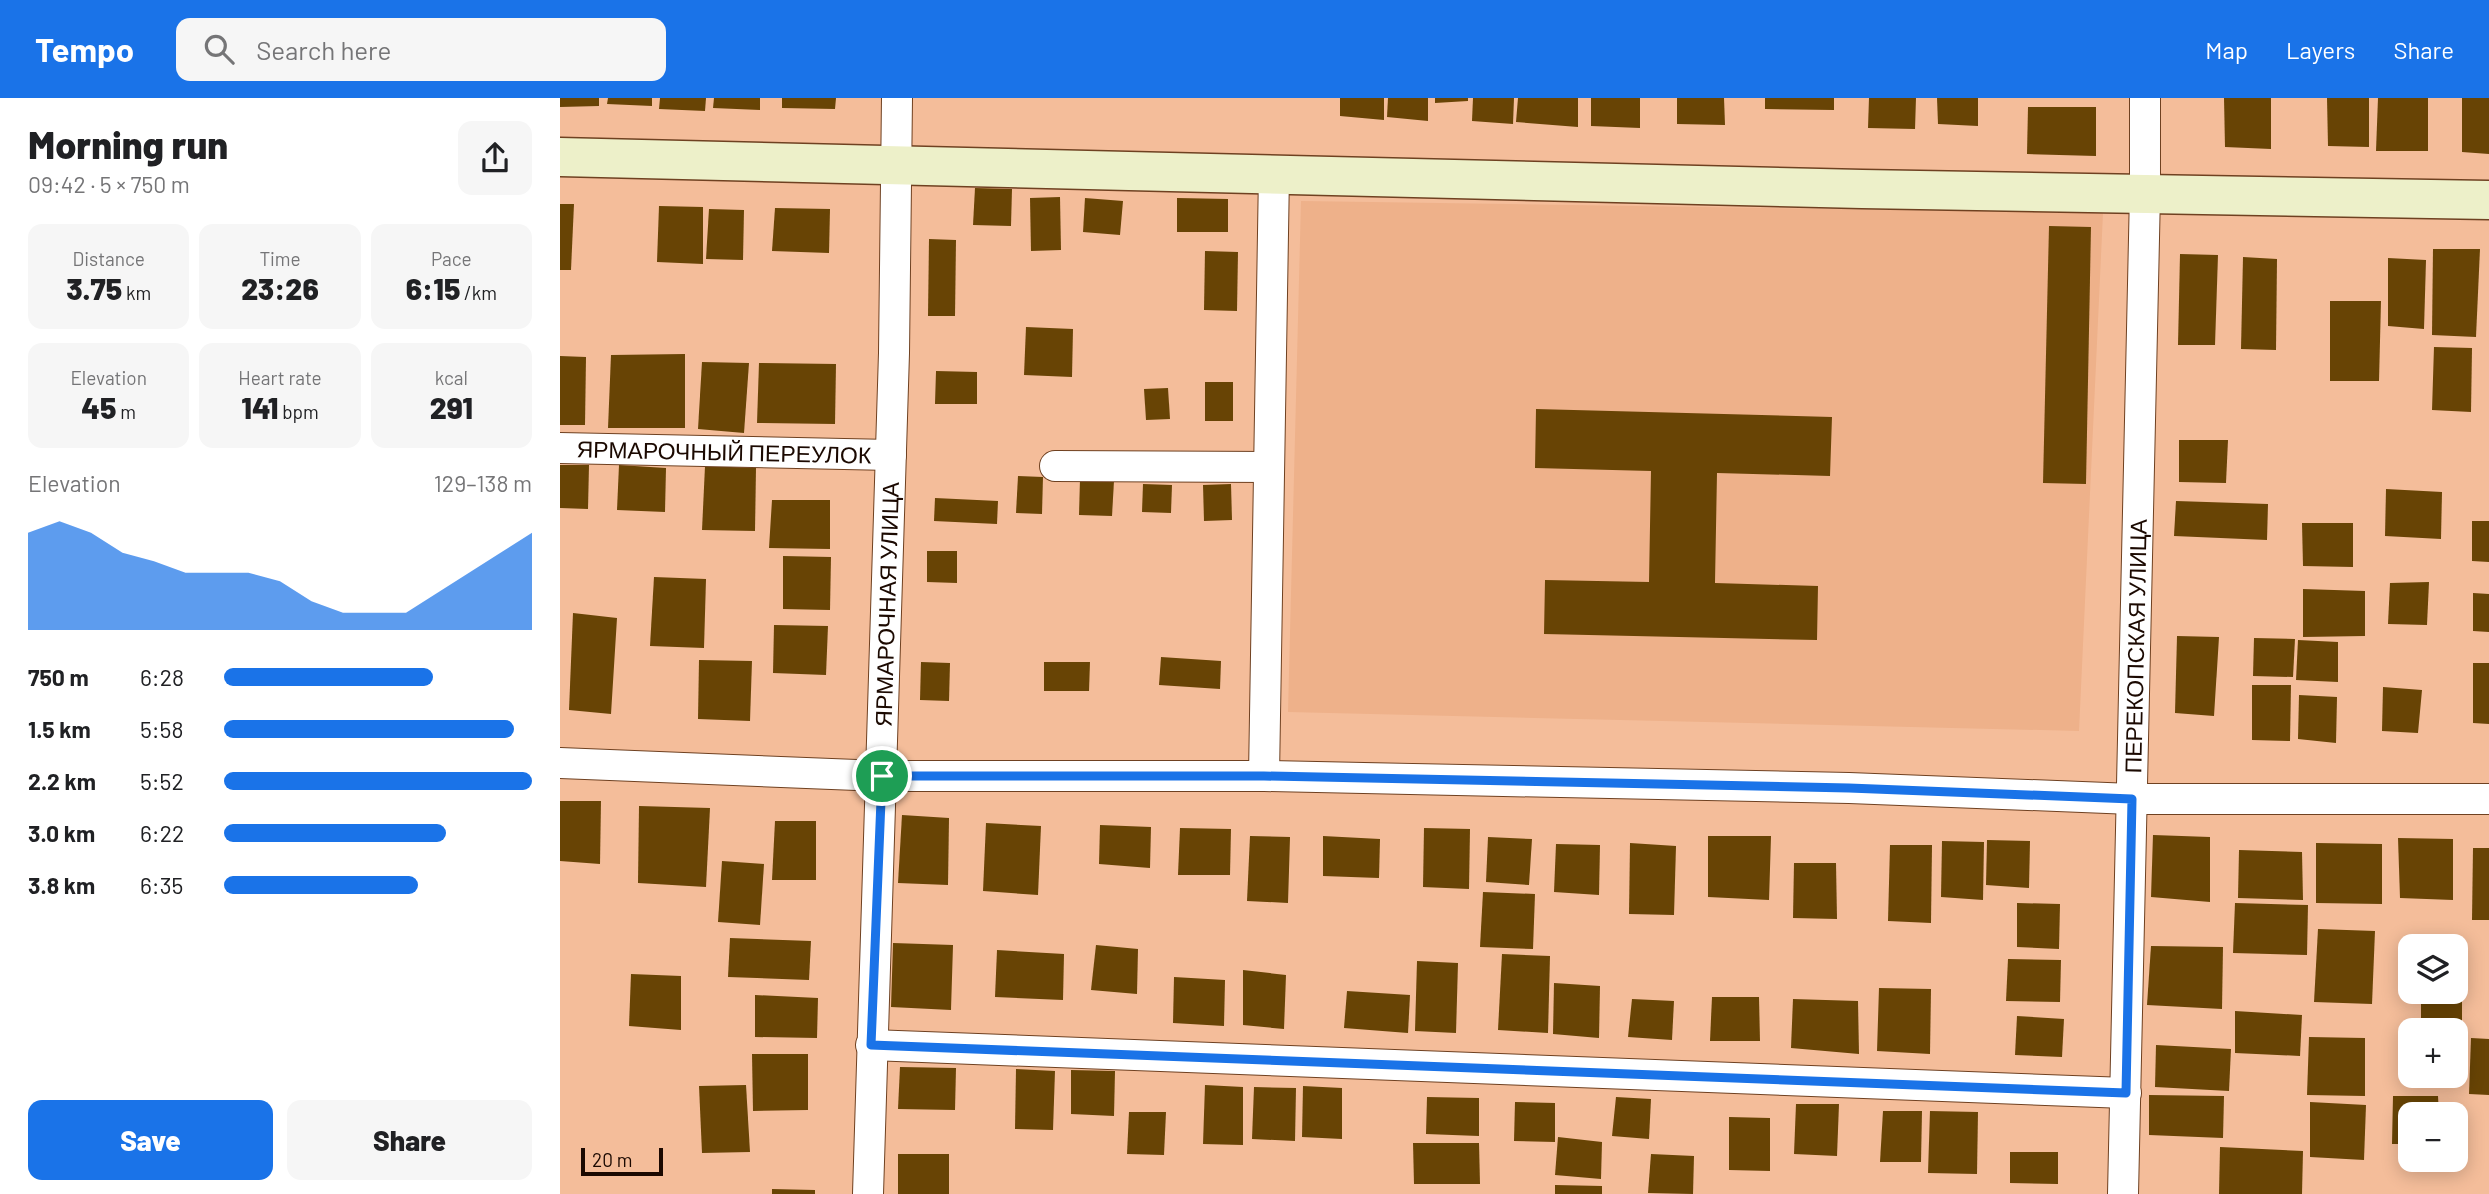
<!DOCTYPE html>
<html lang="en">
<head>
<meta charset="utf-8">
<style>
	:root { --surface:#fff; --page:#f6f6f6; --text:#202124; --muted:#757577; --accent:#1a73e8 }
	body { margin:0; font-family:Barlow,sans-serif; background:var(--page); color:var(--text); height:100vh; display:flex; flex-direction:column; font-size:26px; white-space:nowrap }
	* { box-sizing:border-box; margin:0 }
	p { font-size:23px; color:var(--muted) }
	.icon { flex:none; width:38px; height:38px; fill:none; stroke:currentColor; stroke-width:2; stroke-linecap:round; stroke-linejoin:round }
	.map { position:relative; flex:1; overflow:hidden }
	.details { display:flex; flex-direction:column; background:var(--surface); width:560px }
	.details>* { flex:none }
	.buttons { position:absolute; left:1838px; top:836px; display:grid; gap:14px }
	.buttons a { display:grid; place-items:center; width:70px; height:70px; border-radius:14px; background:var(--surface); box-shadow:0 4px 18px #0003; font-size:35px }
	.scale { position:absolute; left:21px; bottom:18px; width:82px; box-sizing:border-box; padding-left:7px; border:4px solid #1b0901; border-top:0; font-size:19px; line-height:24px; white-space:nowrap; color:#1b0901; -webkit-text-stroke:5px #f4bd9a; paint-order:stroke }
	.pin { position:absolute; display:grid; place-items:center; width:60px; height:60px; color:#fff; margin:-30px; border:4px solid #fff; border-radius:50%; box-shadow:0 2px 7px #0007 }
	.round { display:grid; place-items:center; flex:none; width:74px; height:74px; border-radius:14px; background:var(--page) }
	.head { display:flex; align-items:center; justify-content:space-between; height:119px; padding:0 28px }
	h1 { font-size:38px; font-weight:800; line-height:52px }
	.metrics { display:grid; grid-template-columns:repeat(3,1fr); gap:10px; height:119px; padding:7px 28px }
	.metrics div { display:grid; align-content:center; border-radius:14px; background:var(--page); text-align:center }
	.metrics b { font-size:30px; font-weight:800 }
	.metrics small { font-size:19px; font-weight:400 }
	.metrics p { font-size:19px }
	.chart { height:196px; padding:14px 28px }
	.chart p { display:flex; justify-content:space-between }
	.chart svg { width:100%; height:126px; margin-top:7px; fill:var(--accent); opacity:.7 }
	.cta { display:flex; gap:14px; margin-top:auto; padding:14px 28px }
	.cta a { flex:1; height:80px; border-radius:14px; background:var(--accent); color:#fff; font-size:28px; font-weight:800; line-height:80px; text-align:center }
	.cta a+a { background:var(--page); color:var(--text) }
	ul { padding:0 28px; list-style:none; font-size:23px }
	li { display:grid; grid-template-columns:112px 84px 1fr; align-items:center; height:52px }
	li i { height:18px; border-radius:9px; background:var(--accent) }
	header { display:flex; align-items:center; gap:42px; box-sizing:border-box; height:98px; padding:0 35px; background:var(--accent); color:#fff }
	header strong { font-size:33px }
	nav { display:flex; gap:38px; margin-inline-start:auto; font-size:24px }
	.search { width:490px; height:63px; background:var(--page); display:flex; align-items:center; gap:18px; box-sizing:border-box; padding:0 24px; border-radius:14px; color:var(--muted); font-size:26px }
	main { display:flex; flex:1; min-height:0 }
	.map>svg:first-child { display:block }
	.built { fill:#eeb18a }
	.building { fill:#684405 }
	.lines { fill:none; stroke-linecap:round; stroke-linejoin:round }
	.minor-casing { stroke:#6f4121; stroke-width:32 }
	.secondary-casing { stroke:#6f4121; stroke-width:41 }
	.minor { stroke:#fff; stroke-width:30 }
	.secondary { stroke:#edf0c9; stroke-width:38 }
	.route-casing { stroke:#fff; stroke-width:14 }
	.route { stroke:#1a73e8; stroke-width:9 }
	.labels { text-anchor:middle; dominant-baseline:central; stroke-width:7; stroke-linejoin:round; paint-order:stroke }
	.street-label { font-size:23px; fill:#1b0901; stroke:#f4bd9a }
</style>
</head>
<body>
<header>
<strong>Tempo</strong>
<div class="search"><svg class="icon" aria-label="search" viewBox="0 0 24 24"><circle cx="10" cy="10" r="6"/><path d="M15 15l6 6"/></svg>Search here</div>
<nav><a>Map</a><a>Layers</a><a>Share</a></nav>
</header>
<main>
<section class="details">
<div class="head"><div><h1>Morning run</h1><p>09:42 · 5 × 750 m</p></div><a class="round"><svg class="icon" aria-label="share" viewBox="0 0 24 24"><path d="M12 15V3M7 8l5-5 5 5M5 13v7h14v-7"/></svg></a></div>
<div class="metrics">
<div><p>Distance</p><b>3.75<small> km</small></b></div>
<div><p>Time</p><b>23:26</b></div>
<div><p>Pace</p><b>6:15<small> /km</small></b></div>
</div>
<div class="metrics">
<div><p>Elevation</p><b>45<small> m</small></b></div>
<div><p>Heart rate</p><b>141<small> bpm</small></b></div>
<div><p>kcal</p><b>291</b></div>
</div>
<div class="chart"><p><span>Elevation</span>129–138 m</p>
<svg viewBox="0 0 160 44" preserveAspectRatio="none"><path d="M0 44V10L10 6L20 10L30 17L40 20L50 24L60 24L70 24L80 27L90 34L100 38L110 38L120 38L130 31L140 24L150 17L160 10V44z"/></svg>
</div>
<ul>
<li><b>750 m</b>6:28<i style="width:68%"></i></li>
<li><b>1.5 km</b>5:58<i style="width:94%"></i></li>
<li><b>2.2 km</b>5:52<i style="width:100%"></i></li>
<li><b>3.0 km</b>6:22<i style="width:72%"></i></li>
<li><b>3.8 km</b>6:35<i style="width:63%"></i></li>
</ul>
<div class="cta"><a>Save</a><a>Share</a></div>
</section>
<div class="map">
<svg width="1929" height="1096" viewBox="0 0 1929 1096">
	<rect width="100%" height="100%" fill="#f4bd9a"/>
	<polygon class="built" points="741,103 1543,115 1519,633 728,614"/>
	<g class="building">
		<polygon points="0,0 39,0 39,8 0,9"/>
		<polygon points="48,0 92,0 92,8 47,6"/>
		<polygon points="100,0 146,0 145,13 99,11"/>
		<polygon points="154,0 200,0 200,12 153,10"/>
		<polygon points="222,0 276,0 275,11 222,10"/>
		<polygon points="780,0 824,0 824,22 780,18"/>
		<polygon points="828,0 868,0 868,23 827,19"/>
		<polygon points="875,0 908,0 908,3 875,5"/>
		<polygon points="913,0 954,0 953,26 912,23"/>
		<polygon points="958,0 1018,0 1018,29 956,24"/>
		<polygon points="1031,0 1080,0 1080,30 1031,28"/>
		<polygon points="1117,0 1164,0 1165,27 1117,26"/>
		<polygon points="1205,0 1274,0 1274,12 1205,11"/>
		<polygon points="1309,0 1356,0 1355,31 1308,30"/>
		<polygon points="1377,0 1418,0 1418,28 1378,26"/>
		<polygon points="1664,0 1711,0 1711,51 1665,49"/>
		<polygon points="1767,0 1809,0 1809,49 1768,48"/>
		<polygon points="1818,0 1868,0 1868,53 1816,53"/>
		<polygon points="1902,0 1929,0 1929,56 1902,54"/>
		<polygon points="1468,9 1536,9 1536,58 1467,56"/>
		<polygon points="415,90 452,91 451,128 413,127"/>
		<polygon points="500,99 501,152 471,153 470,100"/>
		<polygon points="525,100 563,103 560,137 523,134"/>
		<polygon points="617,100 668,101 668,134 617,134"/>
		<polygon points="0,106 14,106 11,172 0,172"/>
		<polygon points="99,108 143,109 143,166 97,164"/>
		<polygon points="215,110 270,111 269,155 212,153"/>
		<polygon points="149,111 184,112 183,162 146,161"/>
		<polygon points="1489,128 1531,129 1526,386 1483,385"/>
		<polygon points="369,141 396,142 395,218 368,218"/>
		<polygon points="1873,151 1920,151 1916,239 1872,237"/>
		<polygon points="645,153 678,154 677,213 644,212"/>
		<polygon points="1620,156 1658,157 1655,247 1618,247"/>
		<polygon points="1683,159 1717,161 1716,252 1681,251"/>
		<polygon points="1828,160 1866,162 1864,231 1828,228"/>
		<polygon points="1770,203 1821,203 1819,283 1770,283"/>
		<polygon points="466,229 513,231 512,279 464,277"/>
		<polygon points="1874,249 1912,250 1911,314 1872,312"/>
		<polygon points="125,256 125,330 48,330 51,257"/>
		<polygon points="0,258 26,259 25,327 0,327"/>
		<polygon points="142,264 189,265 184,335 138,331"/>
		<polygon points="199,265 276,266 275,326 197,325"/>
		<polygon points="376,273 417,274 417,306 375,306"/>
		<rect x="645" y="284" width="28" height="39"/>
		<polygon points="608,290 610,321 586,322 584,291"/>
		<polygon points="976,311 1272,319 1270,378 1157,375 1155,485 1258,488 1257,542 984,536 985,482 1089,484 1091,373 975,370"/>
		<polygon points="1619,342 1668,342 1666,385 1619,384"/>
		<polygon points="0,367 29,367 28,411 0,410"/>
		<polygon points="59,367 106,370 105,414 57,412"/>
		<polygon points="145,368 196,370 195,433 142,432"/>
		<polygon points="458,378 483,379 482,416 456,415"/>
		<polygon points="520,381 554,383 552,418 519,417"/>
		<polygon points="583,386 612,387 611,415 582,414"/>
		<polygon points="671,386 672,422 644,423 643,387"/>
		<polygon points="1826,391 1882,394 1881,441 1825,438"/>
		<polygon points="375,400 438,403 437,426 374,423"/>
		<polygon points="212,402 270,402 270,451 209,450"/>
		<polygon points="1616,403 1708,406 1707,442 1614,438"/>
		<polygon points="1912,423 1929,423 1929,464 1912,463"/>
		<polygon points="1742,425 1793,425 1793,469 1743,468"/>
		<polygon points="367,453 397,453 397,485 367,484"/>
		<polygon points="223,458 271,459 270,512 223,511"/>
		<polygon points="94,479 146,481 144,550 90,548"/>
		<polygon points="1869,484 1867,527 1828,526 1830,485"/>
		<polygon points="1743,491 1805,493 1805,538 1743,539"/>
		<polygon points="1913,495 1929,496 1929,534 1913,533"/>
		<polygon points="13,515 57,520 51,616 9,612"/>
		<polygon points="214,527 268,528 266,577 213,575"/>
		<polygon points="1617,538 1659,539 1654,618 1615,615"/>
		<polygon points="1694,540 1735,541 1733,579 1693,578"/>
		<polygon points="1738,542 1778,544 1778,584 1736,582"/>
		<polygon points="601,559 661,563 660,591 599,587"/>
		<polygon points="139,562 192,563 190,623 138,621"/>
		<polygon points="361,564 390,565 389,603 360,602"/>
		<polygon points="484,564 530,564 529,593 484,593"/>
		<polygon points="1913,565 1929,565 1929,626 1913,625"/>
		<polygon points="1692,587 1731,587 1730,643 1692,642"/>
		<polygon points="1823,589 1862,592 1858,635 1822,633"/>
		<polygon points="1739,597 1777,599 1776,645 1738,641"/>
		<polygon points="0,703 41,703 40,766 0,763"/>
		<polygon points="79,708 150,710 146,789 78,785"/>
		<polygon points="342,717 389,720 388,787 338,785"/>
		<polygon points="215,723 256,723 256,782 212,782"/>
		<polygon points="426,725 481,728 478,797 423,793"/>
		<polygon points="540,727 591,729 590,770 539,766"/>
		<polygon points="620,730 671,731 670,777 618,777"/>
		<polygon points="864,730 910,731 909,791 863,789"/>
		<polygon points="1593,737 1650,739 1650,804 1591,799"/>
		<polygon points="690,738 730,739 728,805 687,803"/>
		<polygon points="763,738 820,741 819,780 763,778"/>
		<polygon points="1148,738 1211,738 1209,802 1148,799"/>
		<polygon points="928,739 972,741 969,787 926,784"/>
		<polygon points="1838,740 1893,741 1893,802 1840,800"/>
		<polygon points="1427,742 1470,743 1469,790 1426,787"/>
		<polygon points="1382,743 1424,744 1423,802 1381,799"/>
		<polygon points="1070,745 1116,748 1114,817 1069,816"/>
		<polygon points="1756,745 1822,746 1822,806 1756,805"/>
		<polygon points="996,746 1040,747 1039,797 994,794"/>
		<polygon points="1330,747 1372,747 1371,825 1328,823"/>
		<polygon points="1913,750 1929,750 1929,822 1912,822"/>
		<polygon points="1679,752 1742,754 1743,802 1678,800"/>
		<polygon points="162,763 204,766 200,827 158,824"/>
		<polygon points="1234,765 1276,765 1277,821 1233,820"/>
		<polygon points="923,794 975,796 973,851 920,849"/>
		<polygon points="1457,805 1500,806 1499,851 1457,849"/>
		<polygon points="1675,805 1748,807 1747,857 1673,855"/>
		<polygon points="1758,831 1815,833 1812,906 1754,904"/>
		<polygon points="170,840 251,843 249,882 168,879"/>
		<polygon points="333,845 393,847 391,912 331,909"/>
		<polygon points="1861,845 1892,847 1892,849 1861,849"/>
		<polygon points="536,847 578,851 577,896 531,892"/>
		<polygon points="1895,847 1902,847 1902,948 1895,947 1895,933 1861,933 1861,894 1895,894"/>
		<polygon points="1591,848 1663,849 1662,911 1587,907"/>
		<polygon points="437,852 504,856 503,902 435,899"/>
		<polygon points="942,856 990,858 988,935 938,932"/>
		<polygon points="1448,861 1501,862 1500,904 1446,903"/>
		<polygon points="857,863 898,865 896,935 855,933"/>
		<polygon points="683,872 726,877 724,931 683,927"/>
		<polygon points="71,876 121,878 121,932 69,928"/>
		<polygon points="614,879 665,882 664,928 613,925"/>
		<polygon points="994,885 1040,888 1039,940 993,936"/>
		<polygon points="1319,890 1371,891 1370,956 1317,953"/>
		<polygon points="787,893 850,897 848,935 784,930"/>
		<polygon points="195,897 258,900 257,940 195,939"/>
		<polygon points="1152,899 1199,899 1200,943 1150,943"/>
		<polygon points="1072,901 1114,903 1112,942 1068,939"/>
		<polygon points="1233,901 1298,903 1299,956 1231,950"/>
		<polygon points="1675,913 1742,917 1740,958 1675,955"/>
		<polygon points="1457,918 1504,921 1502,959 1455,957"/>
		<polygon points="1749,939 1805,940 1805,998 1747,997"/>
		<polygon points="1911,940 1929,941 1929,997 1909,996"/>
		<polygon points="1596,947 1671,951 1669,993 1595,989"/>
		<polygon points="192,956 248,956 248,1012 193,1013"/>
		<polygon points="340,969 396,970 395,1012 338,1011"/>
		<polygon points="456,971 495,973 493,1032 455,1031"/>
		<polygon points="511,972 555,973 554,1018 511,1016"/>
		<polygon points="186,987 190,1054 142,1055 139,988"/>
		<polygon points="645,987 683,989 683,1047 643,1046"/>
		<polygon points="743,988 782,990 782,1041 742,1039"/>
		<polygon points="694,989 736,990 735,1043 692,1041"/>
		<polygon points="1589,997 1664,998 1663,1040 1589,1037"/>
		<polygon points="1833,998 1878,998 1879,1017 1850,1017 1850,1046 1832,1046"/>
		<polygon points="867,999 919,1000 919,1038 866,1036"/>
		<polygon points="1056,999 1091,1001 1089,1041 1052,1038"/>
		<polygon points="955,1004 995,1005 995,1044 954,1043"/>
		<polygon points="1750,1004 1806,1007 1804,1062 1750,1059"/>
		<polygon points="1236,1006 1279,1006 1277,1058 1234,1056"/>
		<polygon points="1323,1013 1362,1013 1361,1064 1320,1064"/>
		<polygon points="1370,1013 1418,1014 1417,1076 1368,1075"/>
		<polygon points="569,1014 606,1014 604,1057 567,1056"/>
		<polygon points="1169,1019 1210,1020 1210,1073 1169,1072"/>
		<polygon points="998,1039 1042,1044 1041,1081 995,1077"/>
		<polygon points="853,1045 919,1045 920,1086 854,1086"/>
		<polygon points="1660,1049 1743,1053 1742,1096 1659,1096"/>
		<polygon points="1450,1054 1498,1054 1498,1086 1450,1085"/>
		<rect x="338" y="1056" width="51" height="40"/>
		<polygon points="1091,1056 1134,1058 1133,1096 1088,1095"/>
		<polygon points="995,1087 1042,1088 1042,1096 995,1096"/>
		<polygon points="212,1091 255,1092 255,1096 212,1096"/>
	</g>
	<g class="lines">
		<g class="minor-casing">
			<g id="minor">
				<path id="s1" d="M0,350L331,357"/>
				<polyline points="495,368 709,369"/>
				<polyline points="0,665 322,678 704,678 1289,690 1572,701 1929,701"/>
				<polyline points="704,678 714,75"/>
				<polyline points="311,947 1566,995"/>
				<path id="s2" d="M308,1096L334,255L337,0"/>
				<path id="s3" d="M1563,1096L1585,95V0"/>
			</g>
		</g>
		<g class="secondary-casing">
			<polyline id="secondary" points="0,59 1302,91 1929,102"/>
		</g>
		<use href="#minor" class="minor"/>
		<use href="#secondary" class="secondary"/>
	</g>
	<g class="lines">
		<g class="route-casing">
			<polygon id="route" points="322,678 704,678 1289,690 1572,701 1566,995 311,947"/>
		</g>
		<use href="#route" class="route"/>
	</g>
	<g class="labels">
		<g class="street-label">
			<text stroke="none"><textPath href="#s1" startOffset="164">ЯРМАРОЧНЫЙ ПЕРЕУЛОК</textPath></text>
			<text stroke="none"><textPath href="#s2" startOffset="590">ЯРМАРОЧНАЯ УЛИЦА</textPath></text>
			<text stroke="none"><textPath href="#s3" startOffset="548">ПЕРЕКОПСКАЯ УЛИЦА</textPath></text>
		</g>
	</g>
</svg>
<div class="buttons">
<a><svg class="icon" aria-label="layers" viewBox="0 0 24 24"><path d="M12 4l9 5-9 5-9-5zM3 14l9 5 9-5"/></svg></a>
<a>+</a>
<a>−</a>
</div>
<div class="scale">20 m</div>
<div class="pin" style="left:322px;top:678px;background:#1e9e55"><svg class="icon" aria-label="arrive" viewBox="0 0 24 24"><path d="M6 21V4h12l-3 4 3 4H6"/></svg></div>
</div>
</main>
</body>
</html>
